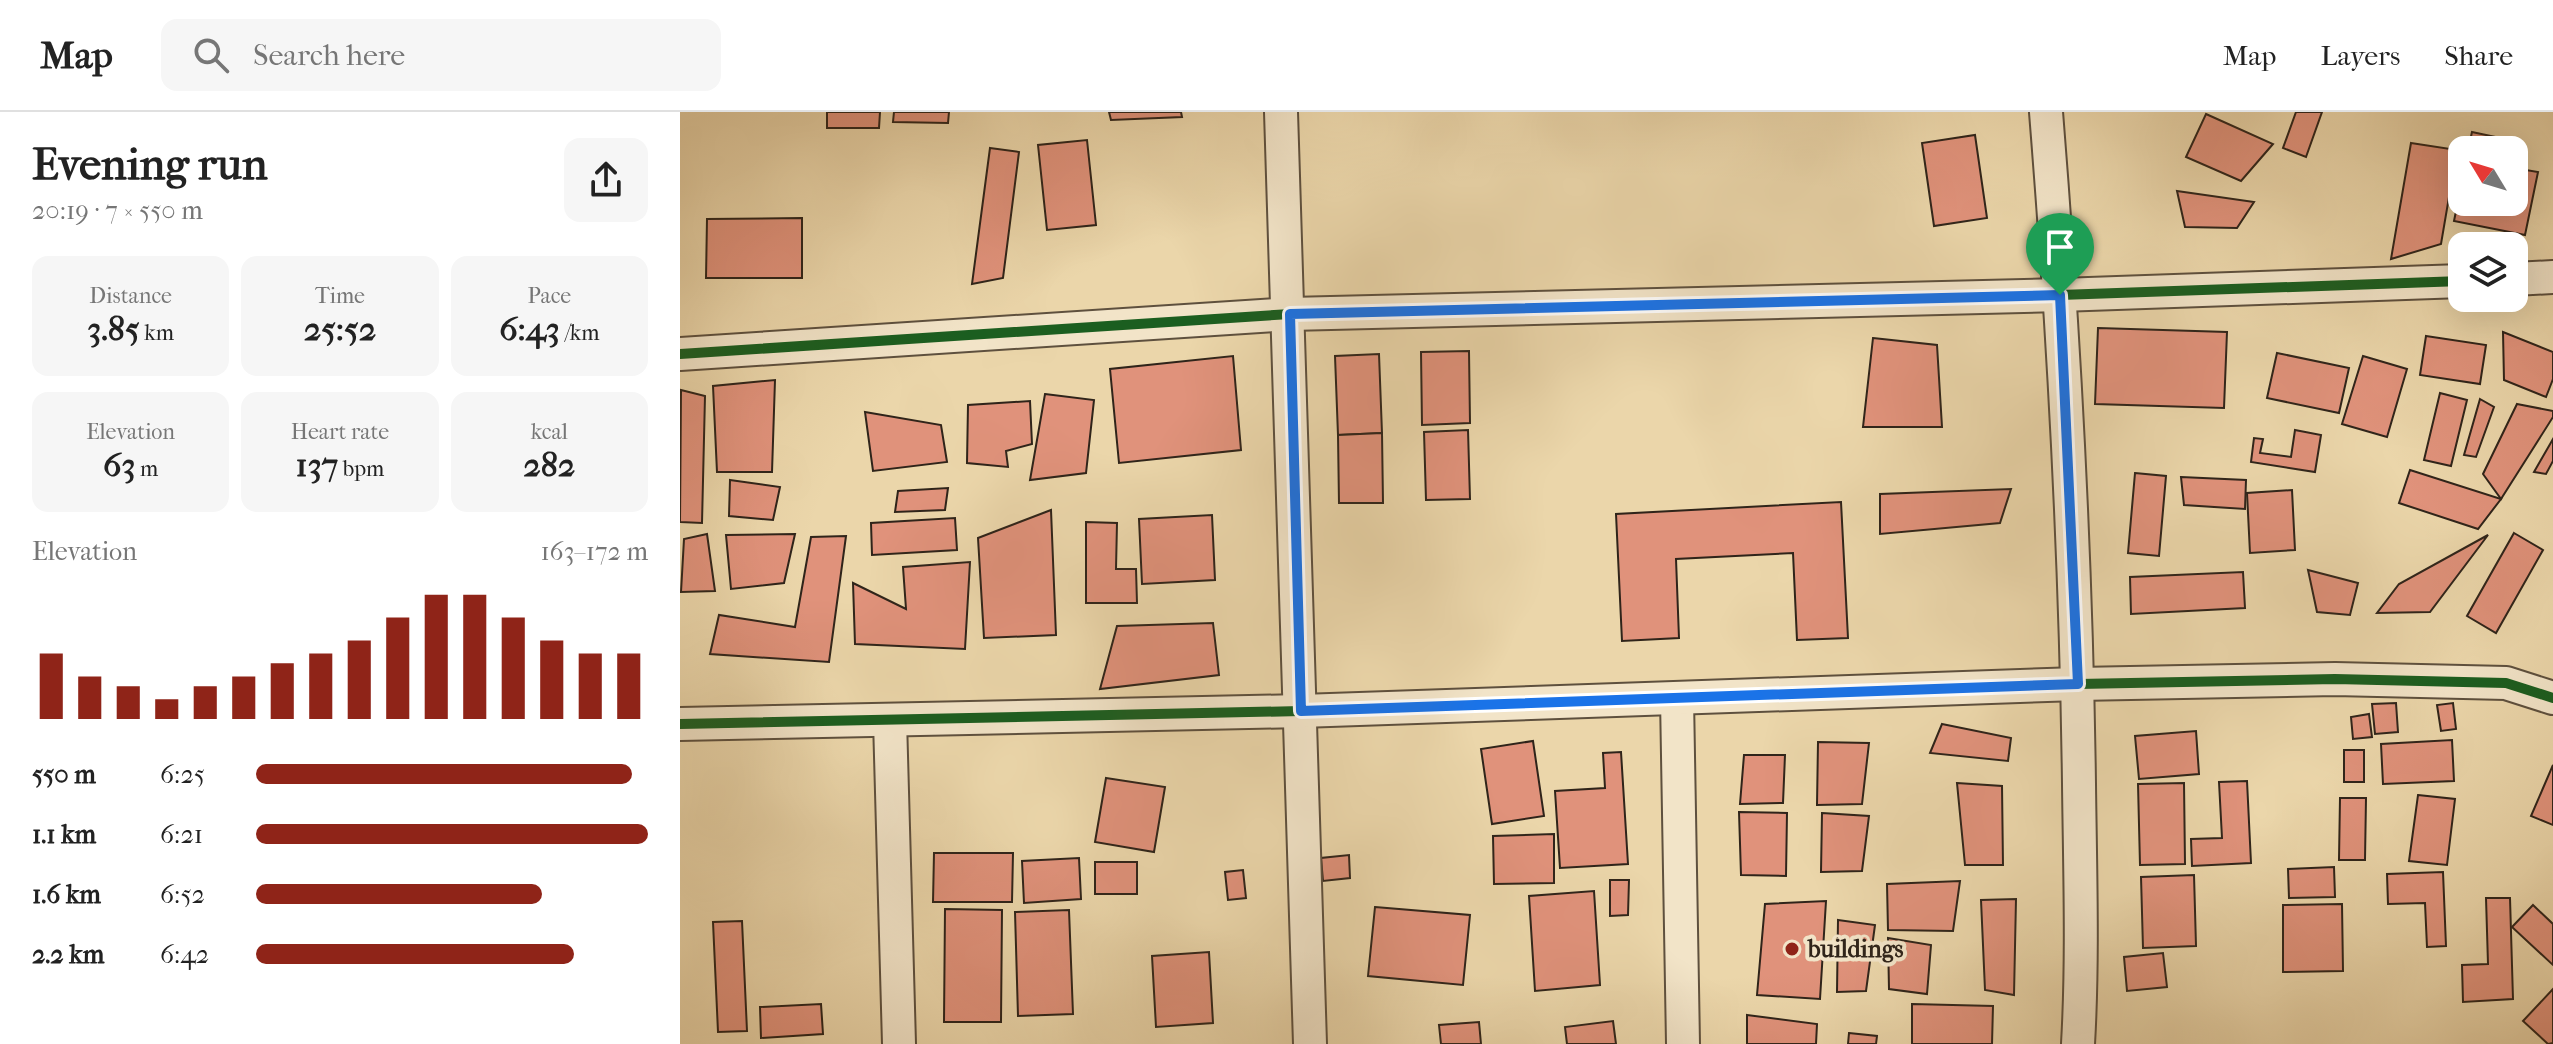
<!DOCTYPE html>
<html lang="en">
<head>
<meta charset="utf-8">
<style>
	:root { --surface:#fff; --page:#f6f6f6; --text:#222; --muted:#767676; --line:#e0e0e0; --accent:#8f2418 }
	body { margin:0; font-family:"IM FELL French Canon",serif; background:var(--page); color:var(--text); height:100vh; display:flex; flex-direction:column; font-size:30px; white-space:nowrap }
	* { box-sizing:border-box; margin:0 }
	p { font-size:26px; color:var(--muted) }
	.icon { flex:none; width:44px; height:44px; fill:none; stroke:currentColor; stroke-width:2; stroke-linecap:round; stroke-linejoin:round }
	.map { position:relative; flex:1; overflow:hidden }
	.drawer { display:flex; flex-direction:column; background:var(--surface); width:680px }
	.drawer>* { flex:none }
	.needle { width:52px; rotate:308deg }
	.buttons { position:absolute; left:1768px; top:24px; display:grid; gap:16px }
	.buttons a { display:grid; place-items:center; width:80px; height:80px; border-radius:16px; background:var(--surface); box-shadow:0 8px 32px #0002; font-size:40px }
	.pin { position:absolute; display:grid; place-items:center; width:68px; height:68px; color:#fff; margin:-82px -34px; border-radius:50% 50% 50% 0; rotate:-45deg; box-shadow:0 0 8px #0007 }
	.pin .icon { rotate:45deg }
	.round { display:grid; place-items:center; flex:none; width:84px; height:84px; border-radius:16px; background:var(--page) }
	.head { display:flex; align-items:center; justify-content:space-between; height:136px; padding:0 32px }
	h1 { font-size:44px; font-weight:700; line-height:60px }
	.metrics { display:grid; grid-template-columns:repeat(3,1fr); gap:12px; height:136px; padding:8px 32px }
	.metrics div { display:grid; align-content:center; border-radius:16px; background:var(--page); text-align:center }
	.metrics b { font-size:34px; font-weight:700 }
	.metrics small { font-size:22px; font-weight:400 }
	.metrics p { font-size:22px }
	.chart { height:224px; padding:16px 32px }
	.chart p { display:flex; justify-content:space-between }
	.chart svg { width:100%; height:144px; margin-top:8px; stroke:var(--accent); stroke-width:6 }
	ul { padding:0 32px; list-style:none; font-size:26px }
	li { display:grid; grid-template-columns:128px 96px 1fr; align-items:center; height:60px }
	li i { height:20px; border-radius:10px; background:var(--accent) }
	header { display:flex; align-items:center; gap:48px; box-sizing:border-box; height:112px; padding:0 40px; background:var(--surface); border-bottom:2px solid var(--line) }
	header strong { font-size:38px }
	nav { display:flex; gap:44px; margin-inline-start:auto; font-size:28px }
	.search { width:560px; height:72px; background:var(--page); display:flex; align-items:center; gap:20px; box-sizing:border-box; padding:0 28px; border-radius:16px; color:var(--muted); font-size:30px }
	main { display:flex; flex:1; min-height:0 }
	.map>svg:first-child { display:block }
	.building { fill:#e0927b; stroke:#2f241a; stroke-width:2 }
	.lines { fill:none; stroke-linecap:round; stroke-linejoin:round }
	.minor-casing { stroke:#5e503e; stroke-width:36 }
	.minor { stroke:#f2e4c8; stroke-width:32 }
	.cycleway-casing { stroke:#f2e4c8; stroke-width:15 }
	.cycleway { stroke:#1b5e20; stroke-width:10 }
	.route-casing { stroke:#fff; stroke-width:16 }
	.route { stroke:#1a73e8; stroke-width:10 }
	.poi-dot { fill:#8f2418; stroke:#f2e4c8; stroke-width:3 }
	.labels { text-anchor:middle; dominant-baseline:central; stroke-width:8; stroke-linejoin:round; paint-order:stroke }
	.poi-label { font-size:24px; font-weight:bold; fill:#2f241a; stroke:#f2e4c8; text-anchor:start }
</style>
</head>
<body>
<header>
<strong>Map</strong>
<div class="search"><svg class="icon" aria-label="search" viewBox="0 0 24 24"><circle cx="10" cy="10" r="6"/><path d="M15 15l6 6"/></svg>Search here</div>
<nav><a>Map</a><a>Layers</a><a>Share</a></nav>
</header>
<main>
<section class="drawer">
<div class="head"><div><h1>Evening run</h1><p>20:19 · 7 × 550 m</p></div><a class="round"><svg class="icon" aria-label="share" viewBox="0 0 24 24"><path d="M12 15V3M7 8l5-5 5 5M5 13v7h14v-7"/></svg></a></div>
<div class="metrics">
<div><p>Distance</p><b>3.85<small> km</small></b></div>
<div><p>Time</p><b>25:52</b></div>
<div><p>Pace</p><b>6:43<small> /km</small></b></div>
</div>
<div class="metrics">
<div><p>Elevation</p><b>63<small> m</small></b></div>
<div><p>Heart rate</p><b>137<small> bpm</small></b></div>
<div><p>kcal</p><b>282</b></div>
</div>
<div class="chart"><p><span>Elevation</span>163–172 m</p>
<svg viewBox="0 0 160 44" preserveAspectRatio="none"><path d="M5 44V24M15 44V31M25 44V34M35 44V38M45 44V34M55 44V31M65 44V27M75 44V24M85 44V20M95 44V13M105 44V6M115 44V6M125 44V13M135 44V20M145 44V24M155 44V24"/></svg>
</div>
<ul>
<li><b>550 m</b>6:25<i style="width:96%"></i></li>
<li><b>1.1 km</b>6:21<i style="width:100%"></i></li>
<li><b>1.6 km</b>6:52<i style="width:73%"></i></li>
<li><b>2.2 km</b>6:42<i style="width:81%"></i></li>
</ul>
</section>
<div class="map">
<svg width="1873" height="932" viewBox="0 0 1873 932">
	<rect width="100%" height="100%" fill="#ebd6aa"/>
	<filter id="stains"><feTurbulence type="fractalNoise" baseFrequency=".0025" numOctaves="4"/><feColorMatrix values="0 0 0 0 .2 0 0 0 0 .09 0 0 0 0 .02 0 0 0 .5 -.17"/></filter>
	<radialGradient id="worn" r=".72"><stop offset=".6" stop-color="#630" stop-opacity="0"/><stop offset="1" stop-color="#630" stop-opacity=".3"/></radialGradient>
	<g class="building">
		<polygon points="147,0 200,0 199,16 147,16"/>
		<polygon points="214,0 269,0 268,11 213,10"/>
		<polygon points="429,0 501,0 502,5 431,8"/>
		<polygon points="1616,0 1642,0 1626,45 1603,36"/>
		<polygon points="1526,2 1593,32 1561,69 1506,45"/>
		<polygon points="1792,20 1825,27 1822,38 1788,38"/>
		<polygon points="1295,23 1307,106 1254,114 1242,31"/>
		<polygon points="407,28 416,113 367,118 358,33"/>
		<polygon points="1731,31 1777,38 1761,132 1711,147"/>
		<polygon points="310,36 339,40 323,166 292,172"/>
		<polygon points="1834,56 1858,60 1845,123 1774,109 1782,70 1782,90 1834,90"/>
		<polygon points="1497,79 1574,90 1557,116 1505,115"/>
		<polygon points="122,106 122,166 26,166 27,107"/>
		<polygon points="1418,216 1547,220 1544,296 1415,292"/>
		<polygon points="1823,220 1873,240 1873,267 1866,285 1824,268"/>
		<polygon points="1746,224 1806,233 1800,272 1740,263"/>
		<polygon points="1193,226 1257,233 1262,315 1183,315"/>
		<polygon points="789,239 790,311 742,313 741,240"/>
		<polygon points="1597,241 1669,256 1659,301 1587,286"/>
		<polygon points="699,242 702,321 658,323 655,244"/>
		<polygon points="553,244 561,338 439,351 430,257"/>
		<polygon points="1683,244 1727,257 1707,325 1662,312"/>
		<polygon points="95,268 92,360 37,360 33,274"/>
		<polygon points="1,278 25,284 22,411 0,410"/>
		<polygon points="1760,281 1787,288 1771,354 1744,348"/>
		<polygon points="365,282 414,288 406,361 350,368"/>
		<polygon points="1800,287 1814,295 1796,345 1784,343"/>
		<polygon points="350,289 352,332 326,339 328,355 287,351 288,293"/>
		<polygon points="1837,292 1873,299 1873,305 1821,387 1803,362"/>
		<polygon points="185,300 261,313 267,350 193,359"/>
		<polygon points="788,318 790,387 746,388 744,320"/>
		<polygon points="1615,318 1641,323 1635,360 1571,350 1574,326 1583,327 1580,341 1611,345"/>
		<polygon points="702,321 703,391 659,391 658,323"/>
		<polygon points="1873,327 1873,349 1866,362 1854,360"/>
		<polygon points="1730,358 1821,387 1798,417 1719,391"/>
		<polygon points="1455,361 1486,364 1479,444 1448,441"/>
		<polygon points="1501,365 1566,368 1565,397 1504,393"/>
		<polygon points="50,368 100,375 93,408 49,404"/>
		<polygon points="268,376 265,398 215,400 218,379"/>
		<polygon points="1331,377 1320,411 1200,422 1200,382"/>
		<polygon points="1612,378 1615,438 1570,441 1567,381"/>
		<polygon points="1161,390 1168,526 1117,528 1113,441 996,447 999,526 942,529 936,402"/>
		<polygon points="371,398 376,523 304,526 298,426"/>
		<polygon points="532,403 535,468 462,472 459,407"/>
		<polygon points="275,406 277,438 192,443 191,411"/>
		<polygon points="406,410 437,411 436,457 456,457 457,491 406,491"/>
		<polygon points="1834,421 1863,438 1816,521 1787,504"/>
		<polygon points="27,422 35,479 1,480 4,427"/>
		<polygon points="115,422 104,471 51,477 46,423"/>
		<polygon points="1808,423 1750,500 1697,501 1719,472"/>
		<polygon points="166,424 149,550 30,542 39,503 115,515 131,425"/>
		<polygon points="290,450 285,537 175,532 173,471 226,497 223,455"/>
		<polygon points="1628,458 1678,471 1670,503 1637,500"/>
		<polygon points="1563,460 1565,496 1451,502 1450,465"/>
		<polygon points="533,511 539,563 420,577 437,514"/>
		<polygon points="1716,591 1718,620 1695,622 1692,592"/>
		<polygon points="1773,591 1776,617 1761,619 1757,593"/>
		<polygon points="1689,602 1692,625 1673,627 1671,605"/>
		<polygon points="1262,612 1331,626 1328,649 1250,641"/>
		<polygon points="1516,619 1519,662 1459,667 1455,624"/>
		<polygon points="1772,628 1774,669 1703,672 1701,632"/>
		<polygon points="853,629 864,704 812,712 801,637"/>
		<polygon points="1138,630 1189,631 1182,692 1137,693"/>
		<rect x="1664" y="638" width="20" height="32"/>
		<polygon points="941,640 948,752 880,756 875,679 925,676 923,641"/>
		<polygon points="1064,643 1105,643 1103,691 1060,692"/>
		<polygon points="1873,653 1873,713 1851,704"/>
		<polygon points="426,666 485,675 474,740 415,730"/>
		<polygon points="1567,669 1571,751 1512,754 1511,727 1542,726 1539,670"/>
		<polygon points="1277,671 1322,674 1323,753 1285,753"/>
		<polygon points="1504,671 1505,752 1460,753 1458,672"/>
		<polygon points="1738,683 1775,687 1767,753 1729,749"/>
		<polygon points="1660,686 1686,686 1685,748 1659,748"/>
		<polygon points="1059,700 1107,701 1106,764 1061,763"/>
		<polygon points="1142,701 1189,704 1182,759 1141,760"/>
		<polygon points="874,722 874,771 814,772 813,724"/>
		<polygon points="254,741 333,741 332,790 253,790"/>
		<polygon points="669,743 670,766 643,769 641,746"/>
		<polygon points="399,746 401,787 344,791 342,749"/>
		<rect x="415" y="750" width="42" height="32"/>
		<polygon points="1654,755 1655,785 1609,786 1608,757"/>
		<polygon points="563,758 566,786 548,788 545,760"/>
		<polygon points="1763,760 1766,834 1747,835 1745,791 1708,792 1707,762"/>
		<polygon points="1514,763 1516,834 1463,836 1461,765"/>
		<polygon points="930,768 949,768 948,803 930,804"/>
		<polygon points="1280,769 1273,819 1208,818 1207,772"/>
		<polygon points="914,779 920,873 855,879 849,784"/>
		<polygon points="1806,786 1830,786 1833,887 1783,890 1782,853 1808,852"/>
		<polygon points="1336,787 1334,883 1305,878 1301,788"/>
		<polygon points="1146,789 1140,887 1077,883 1085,792"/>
		<polygon points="1662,792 1663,859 1603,860 1603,793"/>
		<polygon points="1853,793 1873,812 1873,853 1832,815"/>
		<polygon points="695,795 790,803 783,873 688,864"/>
		<polygon points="265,797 322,798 321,910 264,910"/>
		<polygon points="389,798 393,902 338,904 335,800"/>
		<polygon points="1158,808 1195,813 1186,879 1157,880"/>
		<polygon points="62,809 67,919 38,920 33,810"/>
		<polygon points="1208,826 1251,833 1247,882 1209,877"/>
		<polygon points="529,840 533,911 476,915 472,844"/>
		<polygon points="1483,841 1487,875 1447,879 1444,845"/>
		<polygon points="1873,877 1873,931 1868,932 1843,909"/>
		<polygon points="141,892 143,922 81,926 80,895"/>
		<polygon points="1232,892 1313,894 1312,932 1232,932"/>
		<polygon points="1067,903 1137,912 1136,932 1067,932"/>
		<polygon points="933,909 936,932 887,932 885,915"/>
		<polygon points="799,910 801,932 761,932 759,913"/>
		<polygon points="1169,921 1197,924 1196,932 1168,932"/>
	</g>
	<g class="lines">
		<g class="minor-casing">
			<g id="minor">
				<polyline points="601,0 630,932"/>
				<path d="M1366,0C1384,223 1396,448 1399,672C1400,758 1403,845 1398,932"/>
				<polyline points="1834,167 1873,165"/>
				<polyline points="0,242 610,202 1380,183 1782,169"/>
				<polyline points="997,586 1003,932"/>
				<polyline points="210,608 219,932"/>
				<polyline points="0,612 621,599 1398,572 1655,567 1826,571 1873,586"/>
			</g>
		</g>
		<use href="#minor" class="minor"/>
		<g class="cycleway-casing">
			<g id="cycleway">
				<polyline points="0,242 610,202 1380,183 1782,169"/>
				<polyline points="0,612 621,599 1398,572 1655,567 1826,571 1873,586"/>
			</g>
		</g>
		<use href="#cycleway" class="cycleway"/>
	</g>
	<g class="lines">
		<g class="route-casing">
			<polygon id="route" points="1380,183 1398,572 621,599 610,202"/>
		</g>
		<use href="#route" class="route"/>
	</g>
	<circle class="poi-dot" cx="1112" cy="837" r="8"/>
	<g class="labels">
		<g class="poi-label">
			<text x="1128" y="837">buildings</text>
		</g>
	</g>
	<rect width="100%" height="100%" filter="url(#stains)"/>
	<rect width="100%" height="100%" fill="url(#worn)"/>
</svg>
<div class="buttons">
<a><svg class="needle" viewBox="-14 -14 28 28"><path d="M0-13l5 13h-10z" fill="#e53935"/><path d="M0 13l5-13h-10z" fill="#767676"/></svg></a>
<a><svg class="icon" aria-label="layers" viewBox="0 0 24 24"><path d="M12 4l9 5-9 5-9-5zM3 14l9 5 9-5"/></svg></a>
</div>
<div class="pin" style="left:1380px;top:183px;background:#1e9e55"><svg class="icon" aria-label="arrive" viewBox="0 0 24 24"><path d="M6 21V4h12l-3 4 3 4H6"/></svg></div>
</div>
</main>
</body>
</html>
